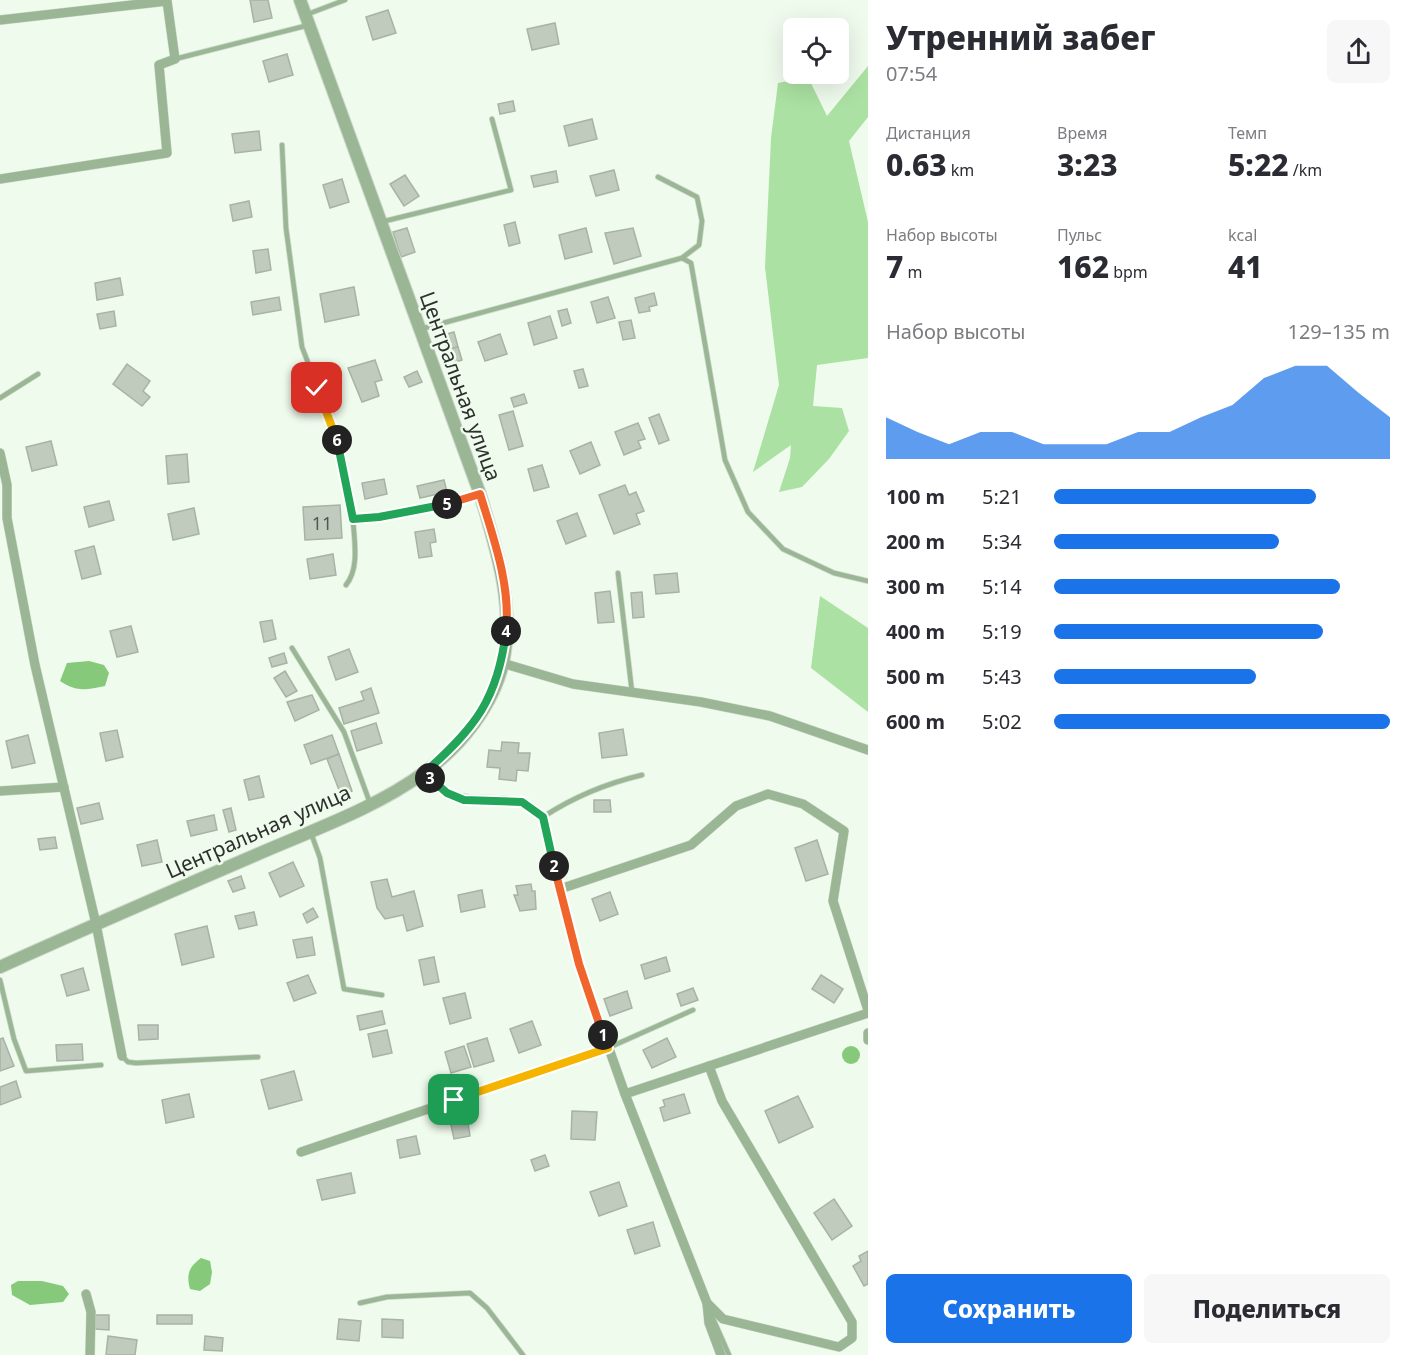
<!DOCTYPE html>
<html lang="ru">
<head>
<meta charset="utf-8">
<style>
	:root { --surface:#fff; --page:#f7f7f7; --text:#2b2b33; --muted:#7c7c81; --accent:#1a73e8 }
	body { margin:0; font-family:"Noto Sans",sans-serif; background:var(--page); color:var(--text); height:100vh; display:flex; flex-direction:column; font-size:22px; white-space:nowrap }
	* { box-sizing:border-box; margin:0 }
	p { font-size:20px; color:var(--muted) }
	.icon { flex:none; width:33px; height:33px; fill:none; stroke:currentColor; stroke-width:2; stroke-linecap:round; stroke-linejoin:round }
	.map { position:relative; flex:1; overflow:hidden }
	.drawer { display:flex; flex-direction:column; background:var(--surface); width:540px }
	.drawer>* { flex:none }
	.tools { position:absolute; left:783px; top:18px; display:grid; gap:12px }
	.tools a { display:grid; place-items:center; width:66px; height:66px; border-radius:9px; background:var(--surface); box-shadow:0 6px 24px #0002; font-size:30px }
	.pin { position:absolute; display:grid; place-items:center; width:51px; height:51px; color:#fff; margin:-26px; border-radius:12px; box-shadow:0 3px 9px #0006 }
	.km { position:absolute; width:30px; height:30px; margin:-15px; border-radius:50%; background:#222; color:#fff; font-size:16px; line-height:30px; text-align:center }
	.round { display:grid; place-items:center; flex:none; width:63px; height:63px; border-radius:9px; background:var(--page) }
	.headline { display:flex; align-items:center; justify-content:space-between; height:102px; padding:0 18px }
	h1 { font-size:33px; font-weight:800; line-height:45px }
	.metrics { display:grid; grid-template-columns:repeat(3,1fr); gap:9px; height:102px; padding:6px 18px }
	.metrics div { display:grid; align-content:center }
	.metrics b { font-size:30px; font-weight:800 }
	.metrics small { font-size:16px; font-weight:400 }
	.metrics p { font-size:16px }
	.chart { height:168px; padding:12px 18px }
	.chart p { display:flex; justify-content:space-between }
	.chart svg { width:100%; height:108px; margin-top:6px; fill:var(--accent); opacity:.7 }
	.cta { display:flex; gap:12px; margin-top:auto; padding:12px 18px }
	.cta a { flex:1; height:69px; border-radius:9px; background:var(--accent); color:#fff; font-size:24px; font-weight:800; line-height:69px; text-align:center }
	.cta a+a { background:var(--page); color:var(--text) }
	ul { padding:0 18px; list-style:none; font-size:20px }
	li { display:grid; grid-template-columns:96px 72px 1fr; align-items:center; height:45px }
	li i { height:15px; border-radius:8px; background:var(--accent) }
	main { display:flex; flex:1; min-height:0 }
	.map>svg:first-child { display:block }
	.green { fill:#abe1a2 }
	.water { fill:#86c97b }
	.building { fill:#c0cbbe; stroke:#a7b3a5; stroke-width:1.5 }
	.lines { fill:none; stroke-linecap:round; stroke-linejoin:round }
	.service-casing { stroke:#ccd7ca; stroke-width:6 }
	.minor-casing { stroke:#ccd7ca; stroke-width:10 }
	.tertiary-casing { stroke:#ccd7ca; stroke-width:14 }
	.service { stroke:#9ab695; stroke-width:4.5 }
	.minor { stroke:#9ab695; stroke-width:9 }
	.tertiary { stroke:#9ab695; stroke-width:12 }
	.split-1-casing { stroke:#fff; stroke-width:12 }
	.split-2-casing { stroke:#fff; stroke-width:12 }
	.split-3-casing { stroke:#fff; stroke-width:12 }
	.split-4-casing { stroke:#fff; stroke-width:12 }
	.split-5-casing { stroke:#fff; stroke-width:12 }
	.split-6-casing { stroke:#fff; stroke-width:12 }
	.split-7-casing { stroke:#fff; stroke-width:12 }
	.split-1 { stroke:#f5b400; stroke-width:8 }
	.split-2 { stroke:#f0652b; stroke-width:8 }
	.split-3 { stroke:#22a559; stroke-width:8 }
	.split-4 { stroke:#22a559; stroke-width:8 }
	.split-5 { stroke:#f0652b; stroke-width:8 }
	.split-6 { stroke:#22a559; stroke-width:8 }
	.split-7 { stroke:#f5b400; stroke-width:8 }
	.labels { text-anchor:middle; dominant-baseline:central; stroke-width:5; stroke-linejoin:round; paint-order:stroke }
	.number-label { font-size:18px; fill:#525850 }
	.street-label { font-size:21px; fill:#2d312c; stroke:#effbed }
</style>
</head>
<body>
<main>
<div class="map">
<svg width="868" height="1355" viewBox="0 0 868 1355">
	<rect width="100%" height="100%" fill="#effbed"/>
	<g class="green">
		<polygon points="868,66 868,117 849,141 868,222 868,358 817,365 813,406 842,408 849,431 829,459 802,487 779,492 790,458 791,445 753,472 779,385 765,267 771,138 778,83 808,77 827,116"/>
		<polygon points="820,596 868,628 868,712 811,668"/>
	</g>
	<g class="water">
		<path d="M89,661L104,665L109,673L105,686C86,690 76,692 60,681L67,663Z"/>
		<circle cx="851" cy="1055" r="9"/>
		<path d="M201,1258L210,1261L212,1272L210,1284L200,1291L190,1289C186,1274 189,1267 201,1258Z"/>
		<polygon points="18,1281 42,1281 63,1286 69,1294 63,1302 30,1305 12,1295 11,1285"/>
	</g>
	<g class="building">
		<polygon points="250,0 268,0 272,18 254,22"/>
		<polygon points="388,10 396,33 373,40 366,17"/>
		<polygon points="555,23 559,44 532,50 527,29"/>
		<polygon points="287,54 293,75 269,82 263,61"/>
		<polygon points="513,101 515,111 500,114 498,104"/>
		<polygon points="592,119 597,139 569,146 564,126"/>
		<polygon points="259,131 261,150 235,153 232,134"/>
		<polygon points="614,170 619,190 596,196 590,176"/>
		<polygon points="556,171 558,182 534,187 531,176"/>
		<polygon points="405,175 419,196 404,206 390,184"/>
		<polygon points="342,179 349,202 330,208 323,185"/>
		<polygon points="249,201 252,217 233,221 230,205"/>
		<polygon points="515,222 520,243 509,246 504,225"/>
		<polygon points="407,228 415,252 401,257 393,232"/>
		<polygon points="586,228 592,252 565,259 559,235"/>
		<polygon points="633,228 641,256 614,264 605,233"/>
		<polygon points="268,249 271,270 256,273 253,251"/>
		<polygon points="120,278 123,295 97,300 95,283"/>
		<polygon points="354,287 359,315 325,322 320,294"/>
		<polygon points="654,293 657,305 649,307 650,311 639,313 635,298"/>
		<polygon points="279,297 281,310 253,315 251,302"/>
		<polygon points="608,297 615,318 597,323 591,302"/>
		<polygon points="567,309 571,323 562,326 558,311"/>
		<polygon points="114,311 116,326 100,329 97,314"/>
		<polygon points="550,316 557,338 534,345 528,323"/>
		<polygon points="631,320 635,338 623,340 619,322"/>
		<polygon points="454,332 458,347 447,350 443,335"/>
		<polygon points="500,334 507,354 485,361 478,342"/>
		<polygon points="458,347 462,360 453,363 450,349"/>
		<polygon points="375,360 382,380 375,382 379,396 362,402 348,368"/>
		<polygon points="127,364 150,381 143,391 150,397 142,406 113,384"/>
		<polygon points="583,369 588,386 579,388 574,371"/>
		<polygon points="417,371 422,382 409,387 404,377"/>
		<polygon points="524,394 527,403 514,407 511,398"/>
		<polygon points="513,411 523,446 509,450 499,415"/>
		<polygon points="659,414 669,440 659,444 649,418"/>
		<polygon points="638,423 645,439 638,441 641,448 624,455 615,432"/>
		<polygon points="51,441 57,465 32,471 26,447"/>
		<polygon points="591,442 600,465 580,474 570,451"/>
		<polygon points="187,454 189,482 168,484 166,456"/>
		<polygon points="542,465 549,487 534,491 528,469"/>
		<polygon points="384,479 387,494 365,499 362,483"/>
		<polygon points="444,480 447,492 420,498 417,486"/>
		<polygon points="625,485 629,495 636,492 644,511 636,514 640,524 614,534 599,495"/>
		<polygon points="109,501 114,520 89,527 84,507"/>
		<polygon points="340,505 342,538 305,540 303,507"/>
		<polygon points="194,508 199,534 173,540 168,514"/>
		<polygon points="577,513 586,536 566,544 557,521"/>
		<polygon points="434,529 436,542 430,543 432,556 419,558 415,532"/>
		<polygon points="94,546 101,574 82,579 75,551"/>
		<polygon points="333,554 336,575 310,579 307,559"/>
		<polygon points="677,573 679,592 656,594 654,575"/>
		<polygon points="610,591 614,622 598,623 595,593"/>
		<polygon points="642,592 644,617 633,618 631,593"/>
		<polygon points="272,620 276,639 264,642 260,622"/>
		<polygon points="131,626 138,652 117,657 110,631"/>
		<polygon points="349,649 358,672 336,680 328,657"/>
		<polygon points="284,653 287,663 272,667 269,658"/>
		<polygon points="285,671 297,691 286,697 274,678"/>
		<polygon points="371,688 379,713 344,724 339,708 364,700 361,692"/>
		<polygon points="312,695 319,710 295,721 287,702"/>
		<polygon points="376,723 382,743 357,751 351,731"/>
		<polygon points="623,729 627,755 602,758 599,733"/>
		<polygon points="117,730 123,757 106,761 100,733"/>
		<polygon points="28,735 35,763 12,768 6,741"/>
		<polygon points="332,735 339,754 311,764 304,745"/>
		<polygon points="502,742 519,743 518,753 530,753 528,771 517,770 516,781 499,779 500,768 487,767 489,750 501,751"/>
		<polygon points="339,754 352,791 341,795 327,759"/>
		<polygon points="259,776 264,797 249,800 244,780"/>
		<polygon points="594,800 610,800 611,812 594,812"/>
		<polygon points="99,803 103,819 81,824 77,808"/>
		<polygon points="231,808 236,830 229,832 223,810"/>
		<polygon points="214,815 217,830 191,836 187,821"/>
		<polygon points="55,837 57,848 40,850 38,839"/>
		<polygon points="157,840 162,862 142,866 137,845"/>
		<polygon points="817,840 828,874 806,881 795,848"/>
		<polygon points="293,862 304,886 280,897 269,873"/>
		<polygon points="241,876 245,888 233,892 228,881"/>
		<polygon points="387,879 392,897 414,891 423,926 407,931 403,915 385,919 377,908 371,882"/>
		<polygon points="531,884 532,891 535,891 536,909 520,911 514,895 518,895 516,886"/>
		<polygon points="482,890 485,907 461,912 458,895"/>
		<polygon points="610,892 618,914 600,921 592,899"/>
		<polygon points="313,908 318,917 307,923 303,914"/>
		<polygon points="254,912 257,925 239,929 235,916"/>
		<polygon points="207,926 214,957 182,965 175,934"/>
		<polygon points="312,937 315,955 297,958 293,940"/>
		<polygon points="434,957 439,982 424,985 419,960"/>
		<polygon points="666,957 670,971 645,979 641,965"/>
		<polygon points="83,968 89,990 67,996 61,975"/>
		<polygon points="308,975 316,993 294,1001 287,983"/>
		<polygon points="821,975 843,989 834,1003 812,989"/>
		<polygon points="693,988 698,1000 681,1006 677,994"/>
		<polygon points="627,991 632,1008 610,1016 604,999"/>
		<polygon points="465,993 471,1018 450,1024 443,998"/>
		<polygon points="382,1011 385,1024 360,1030 357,1016"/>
		<polygon points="532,1021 541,1045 519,1053 510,1029"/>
		<polygon points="138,1025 158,1025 158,1039 139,1040"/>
		<polygon points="387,1030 392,1053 373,1057 368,1034"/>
		<polygon points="3,1038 14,1066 0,1071 0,1039"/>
		<polygon points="487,1038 494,1061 474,1067 467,1044"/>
		<polygon points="667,1038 676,1057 652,1068 643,1050"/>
		<polygon points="82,1044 83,1060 57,1061 56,1045"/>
		<polygon points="464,1046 471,1067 451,1073 445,1052"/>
		<polygon points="294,1071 302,1100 269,1109 261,1080"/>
		<polygon points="16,1081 21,1097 0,1105 0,1087"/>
		<polygon points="189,1094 194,1117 166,1123 162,1100"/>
		<polygon points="684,1094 690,1113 664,1121 660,1108 665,1106 663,1100"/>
		<polygon points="798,1096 813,1127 779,1143 765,1111"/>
		<polygon points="572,1111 597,1112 595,1140 571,1139"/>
		<polygon points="467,1117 470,1136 454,1139 450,1120"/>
		<polygon points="416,1136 420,1154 400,1158 397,1140"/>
		<polygon points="545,1155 549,1166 535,1171 531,1160"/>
		<polygon points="351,1173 355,1193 322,1200 317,1180"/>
		<polygon points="619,1182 627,1206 599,1216 590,1192"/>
		<polygon points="834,1199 852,1226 832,1240 814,1213"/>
		<polygon points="653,1222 660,1246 635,1254 627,1230"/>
		<polygon points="868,1251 868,1284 864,1286 853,1266 861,1261 859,1256"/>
		<polygon points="95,1315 109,1315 109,1330 95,1329"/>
		<rect x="157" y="1315" width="35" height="9"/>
		<polygon points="339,1319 361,1321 359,1341 337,1339"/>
		<polygon points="382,1319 403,1320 403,1338 382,1337"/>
		<polygon points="108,1336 137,1340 135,1355 106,1355"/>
		<polygon points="205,1336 223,1338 222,1351 204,1350"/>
	</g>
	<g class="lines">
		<g class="service-casing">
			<g id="service">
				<polyline points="308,14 345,0"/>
				<polyline points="175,59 309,25"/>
				<path d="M282,145L286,228L302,347L338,441L353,519C395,516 441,509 480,494"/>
				<polyline points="381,222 511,190 492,119"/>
				<polyline points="682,258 691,263 725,460 748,512 783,549 834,573 868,581"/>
				<polyline points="421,329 682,258 699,245 702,221 697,197 658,177"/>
				<polyline points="0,398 38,374"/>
				<polyline points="618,573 632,692"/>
				<path d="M346,585C360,568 354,540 353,519"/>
				<polyline points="292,648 344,732 370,803"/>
				<path d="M543,817C572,798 608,783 642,775"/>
				<polyline points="311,833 320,858 344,989 382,995"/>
				<polyline points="0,980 14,1039 26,1071 101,1065"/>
				<polyline points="608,1048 693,1010"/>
				<polyline points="123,1057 128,1062 136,1063 258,1057"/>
				<polyline points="360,1303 387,1297 470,1293 487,1308 523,1355"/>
				<polyline points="711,1314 729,1355"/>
			</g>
		</g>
		<g class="minor-casing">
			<g id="minor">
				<polyline points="0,20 167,1 175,59 159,65 167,153 0,179"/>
				<polyline points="0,453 7,485 7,518 35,665 96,924 122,1056"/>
				<polyline points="502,663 573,684 701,702 770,716 868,750"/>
				<path d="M425,772C455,811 480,795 520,802C528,803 537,812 543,817L579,964L625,1094L707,1303L709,1323L721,1355"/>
				<polyline points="0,791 64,787"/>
				<polyline points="560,889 691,845 736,806 768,794 803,804 844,831 833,901 868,1010"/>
				<polyline points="868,1033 868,1040"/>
				<polyline points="625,1094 868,1013"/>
				<polyline points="301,1152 608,1048"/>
				<polyline points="86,1294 91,1312 90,1355"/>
				<polyline points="707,1303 723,1319 839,1347 852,1338 852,1322 722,1101 709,1066"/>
			</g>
		</g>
		<g class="tertiary-casing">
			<path id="tertiary" d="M0,967C86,928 172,891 258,854C313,830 376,808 425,772C461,746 493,706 503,663C515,605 496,548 480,494L300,0"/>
		</g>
		<use href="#service" class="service"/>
		<use href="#minor" class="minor"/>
		<use href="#tertiary" class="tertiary"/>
	</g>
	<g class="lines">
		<g class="split-1-casing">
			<polyline id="split-1" points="454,1100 608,1048 603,1035"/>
		</g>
		<g class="split-2-casing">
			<polyline id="split-2" points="554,866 579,964 603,1035"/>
		</g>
		<g class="split-3-casing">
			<polyline id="split-3" points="430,778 447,793 464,800 522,802 543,817 554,866"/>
		</g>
		<g class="split-4-casing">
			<path id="split-4" d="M430,778L425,772C475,728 498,699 506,631"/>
		</g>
		<g class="split-5-casing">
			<path id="split-5" d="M447,504L480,494C493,537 511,585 506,631"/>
		</g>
		<g class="split-6-casing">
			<polyline id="split-6" points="337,440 353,519 379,517 447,504"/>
		</g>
		<g class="split-7-casing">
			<polyline id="split-7" points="317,388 337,440"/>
		</g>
		<use href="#split-1" class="split-1"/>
		<use href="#split-2" class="split-2"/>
		<use href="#split-3" class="split-3"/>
		<use href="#split-4" class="split-4"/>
		<use href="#split-5" class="split-5"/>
		<use href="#split-6" class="split-6"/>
		<use href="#split-7" class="split-7"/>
	</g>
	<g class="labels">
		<g class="number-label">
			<text x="322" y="523">11</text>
		</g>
		<g class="street-label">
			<text transform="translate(461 386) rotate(70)">Центральная улица</text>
			<text transform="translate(258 831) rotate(-24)">Центральная улица</text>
		</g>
	</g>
</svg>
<div class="tools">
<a><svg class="icon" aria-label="locate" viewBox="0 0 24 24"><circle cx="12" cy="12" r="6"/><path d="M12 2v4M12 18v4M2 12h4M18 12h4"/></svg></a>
</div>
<div class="pin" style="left:454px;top:1100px;background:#1e9e55"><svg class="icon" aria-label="arrive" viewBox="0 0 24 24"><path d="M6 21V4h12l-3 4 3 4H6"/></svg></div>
<div class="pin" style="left:317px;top:388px;background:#d93025"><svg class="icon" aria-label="check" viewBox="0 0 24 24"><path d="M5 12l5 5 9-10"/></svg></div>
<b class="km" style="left:603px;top:1035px">1</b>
<b class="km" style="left:554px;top:866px">2</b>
<b class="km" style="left:430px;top:778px">3</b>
<b class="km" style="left:506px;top:631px">4</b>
<b class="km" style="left:447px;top:504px">5</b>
<b class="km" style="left:337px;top:440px">6</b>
</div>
<section class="drawer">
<div class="headline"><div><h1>Утренний забег</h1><p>07:54</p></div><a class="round"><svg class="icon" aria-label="share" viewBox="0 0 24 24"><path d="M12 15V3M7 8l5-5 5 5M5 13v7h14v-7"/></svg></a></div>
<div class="metrics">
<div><p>Дистанция</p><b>0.63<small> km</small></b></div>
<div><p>Время</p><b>3:23</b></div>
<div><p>Темп</p><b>5:22<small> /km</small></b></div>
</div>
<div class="metrics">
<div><p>Набор высоты</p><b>7<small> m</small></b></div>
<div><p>Пульс</p><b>162<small> bpm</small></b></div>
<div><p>kcal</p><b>41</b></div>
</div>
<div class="chart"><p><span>Набор высоты</span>129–135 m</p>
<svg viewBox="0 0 160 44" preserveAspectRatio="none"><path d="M0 44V27L10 33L20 38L30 33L40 33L50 38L60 38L70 38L80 33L90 33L100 27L110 22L120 11L130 6L140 6L150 17L160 27V44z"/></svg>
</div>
<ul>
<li><b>100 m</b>5:21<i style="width:78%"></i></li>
<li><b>200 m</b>5:34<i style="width:67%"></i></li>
<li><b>300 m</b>5:14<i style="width:85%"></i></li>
<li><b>400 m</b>5:19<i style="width:80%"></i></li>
<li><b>500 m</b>5:43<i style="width:60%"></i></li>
<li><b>600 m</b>5:02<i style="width:100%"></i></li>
</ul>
<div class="cta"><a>Сохранить</a><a>Поделиться</a></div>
</section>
</main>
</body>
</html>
